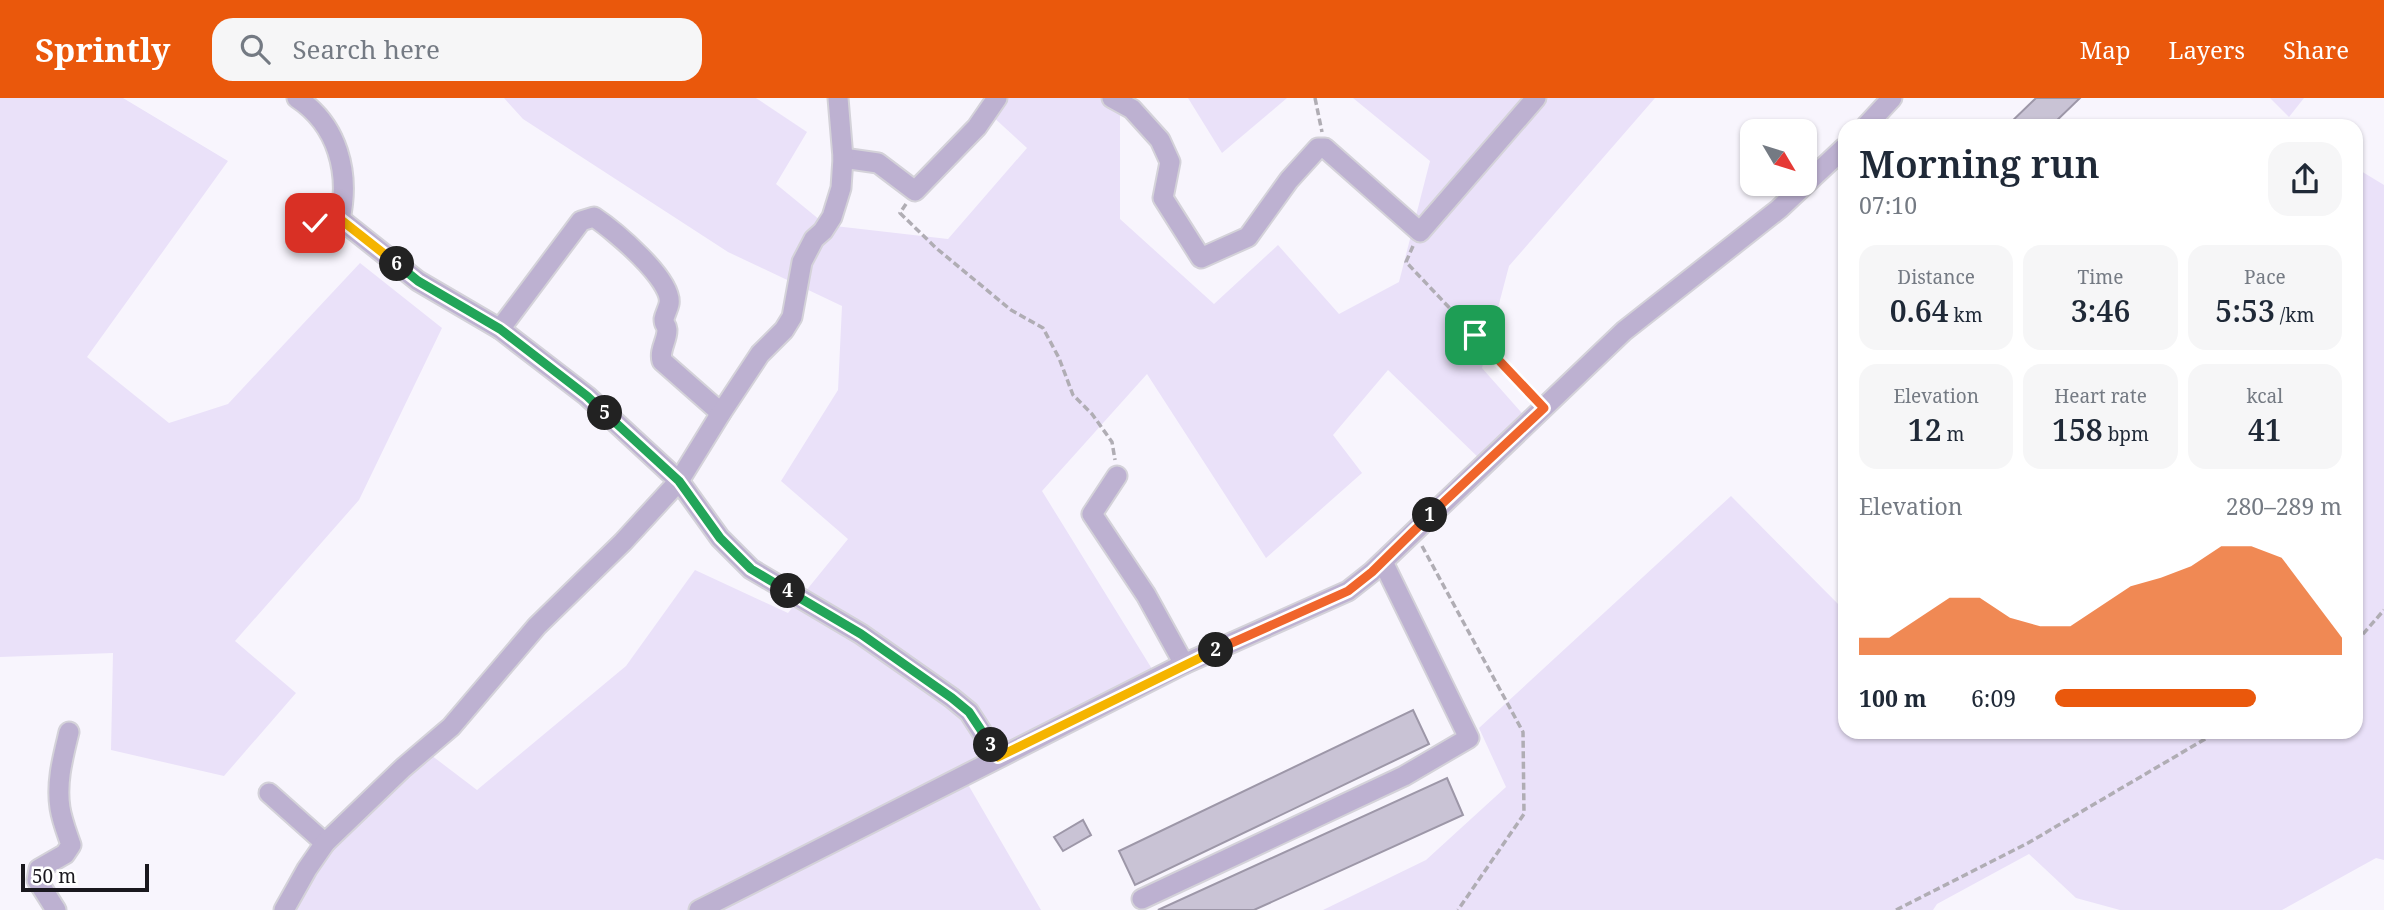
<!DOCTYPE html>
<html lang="en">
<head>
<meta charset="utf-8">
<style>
	:root { --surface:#fff; --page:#f6f6f7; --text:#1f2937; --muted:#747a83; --accent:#ea580c }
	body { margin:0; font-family:"Noto Serif",serif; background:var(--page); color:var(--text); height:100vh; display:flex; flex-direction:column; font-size:26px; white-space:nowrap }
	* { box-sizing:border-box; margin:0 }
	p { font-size:23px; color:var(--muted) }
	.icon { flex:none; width:38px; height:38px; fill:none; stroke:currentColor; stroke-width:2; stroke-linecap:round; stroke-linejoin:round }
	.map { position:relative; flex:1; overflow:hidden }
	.drawer { position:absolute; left:1838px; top:21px; width:525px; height:620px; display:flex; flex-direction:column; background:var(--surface); border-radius:21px; box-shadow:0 2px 5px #0004 }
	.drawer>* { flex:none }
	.needle { width:46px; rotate:128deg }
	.fabs { position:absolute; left:1740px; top:21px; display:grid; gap:14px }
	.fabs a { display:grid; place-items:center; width:77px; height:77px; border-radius:14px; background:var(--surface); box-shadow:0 2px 5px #0004; font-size:35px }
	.scale { position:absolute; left:21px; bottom:18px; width:128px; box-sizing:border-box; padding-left:7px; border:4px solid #1a181e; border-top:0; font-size:19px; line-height:24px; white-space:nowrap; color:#1a181e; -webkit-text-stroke:5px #fff; paint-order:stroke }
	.pin { position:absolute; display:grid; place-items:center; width:60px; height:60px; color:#fff; margin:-30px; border-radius:14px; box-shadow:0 4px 10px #0006 }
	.km { position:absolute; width:35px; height:35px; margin:-18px; border-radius:50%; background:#222; color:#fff; font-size:19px; line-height:35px; text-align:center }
	.round { display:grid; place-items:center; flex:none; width:74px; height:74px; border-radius:21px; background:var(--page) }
	.headline { display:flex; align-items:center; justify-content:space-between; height:119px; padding:0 21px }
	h1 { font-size:38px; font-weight:600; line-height:52px }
	.metrics { display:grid; grid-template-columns:repeat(3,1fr); gap:10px; height:119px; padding:7px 21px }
	.metrics div { display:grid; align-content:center; border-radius:18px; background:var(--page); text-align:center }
	.metrics b { font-size:30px; font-weight:600 }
	.metrics small { font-size:19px; font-weight:400 }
	.metrics p { font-size:19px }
	.chart { height:196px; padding:14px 21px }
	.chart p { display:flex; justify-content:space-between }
	.chart svg { width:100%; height:126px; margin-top:7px; fill:var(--accent); opacity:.7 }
	ul { padding:0 21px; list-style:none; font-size:23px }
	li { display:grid; grid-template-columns:112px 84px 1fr; align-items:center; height:52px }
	li i { height:18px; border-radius:9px; background:var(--accent) }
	header { display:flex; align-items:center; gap:42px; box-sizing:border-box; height:98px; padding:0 35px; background:var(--accent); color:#fff }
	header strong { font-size:33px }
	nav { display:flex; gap:38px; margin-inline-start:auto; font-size:24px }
	.search { width:490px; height:63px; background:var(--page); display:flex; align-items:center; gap:18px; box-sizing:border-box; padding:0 24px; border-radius:21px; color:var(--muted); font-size:26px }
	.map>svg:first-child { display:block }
	.green { fill:#eae1f9 }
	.building { fill:#c9c3d5; stroke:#9d97a8; stroke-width:2 }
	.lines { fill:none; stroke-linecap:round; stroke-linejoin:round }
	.minor-casing { stroke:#d4d2d9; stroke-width:23 }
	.path { stroke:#b0adb4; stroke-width:3.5; stroke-dasharray:7 3.5; stroke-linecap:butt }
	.minor { stroke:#bdb1d1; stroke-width:19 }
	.split-1-casing { stroke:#fff; stroke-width:14 }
	.split-2-casing { stroke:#fff; stroke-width:14 }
	.split-3-casing { stroke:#fff; stroke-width:14 }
	.split-4-casing { stroke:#fff; stroke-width:14 }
	.split-5-casing { stroke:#fff; stroke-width:14 }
	.split-6-casing { stroke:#fff; stroke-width:14 }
	.split-7-casing { stroke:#fff; stroke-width:14 }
	.split-1 { stroke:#f0652b; stroke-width:9 }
	.split-2 { stroke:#f0652b; stroke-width:9 }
	.split-3 { stroke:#f5b400; stroke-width:9 }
	.split-4 { stroke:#22a559; stroke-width:9 }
	.split-5 { stroke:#22a559; stroke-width:9 }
	.split-6 { stroke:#22a559; stroke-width:9 }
	.split-7 { stroke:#f5b400; stroke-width:9 }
</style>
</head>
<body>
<header>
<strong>Sprintly</strong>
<div class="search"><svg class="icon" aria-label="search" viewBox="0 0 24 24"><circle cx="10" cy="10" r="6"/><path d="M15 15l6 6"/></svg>Search here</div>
<nav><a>Map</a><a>Layers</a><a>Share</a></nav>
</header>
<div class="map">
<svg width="2384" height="812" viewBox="0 0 2384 812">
	<rect width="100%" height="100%" fill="#f8f5fd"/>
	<g class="green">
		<polygon points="0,0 123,0 228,63 87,259 169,325 228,306 360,165 442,230 359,402 235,543 296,595 224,678 111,652 113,555 0,559"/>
		<polygon points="504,0 756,0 807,34 776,86 826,127 948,141 1027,50 979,6 987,0 1120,0 1120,121 1214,206 1278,147 1339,216 1399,184 1430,63 1353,0 1655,0 1509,168 1482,270 1527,321 1483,364 1388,272 1333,337 1362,375 1266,460 1147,276 1042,393 1157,579 966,683 1041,812 283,812 354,715 427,654 477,692 626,568 695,472 788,515 848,441 781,383 838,292 842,208 728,154 523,21"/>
		<polygon points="1188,0 1287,0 1222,55"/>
		<polygon points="2270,0 2304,0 2289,19"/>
		<polygon points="2356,70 2384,87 2384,762 2376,760 2282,812 2120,812 2076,800 2029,756 1937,806 1933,812 1323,812 1426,762 1506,689 1479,630 1731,398 1844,512 1844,634 2356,634"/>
	</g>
	<g class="building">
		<polygon points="2036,0 2080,0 2051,28 2007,28"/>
		<polygon points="1413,612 1429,646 1135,787 1119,753"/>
		<polygon points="1447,680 1463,717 1254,812 1158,812"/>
		<polygon points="1083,722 1091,737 1063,753 1054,739"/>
	</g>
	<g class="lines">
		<g class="minor-casing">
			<g id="minor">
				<path d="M297,0C338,27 350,75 340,121"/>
				<polyline points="1112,0 1132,11 1160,42 1170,64 1163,100 1201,160 1248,139 1289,82 1318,50 1325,50 1420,134 1536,0"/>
				<polyline points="1866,28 1892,0"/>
				<polyline points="843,60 878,65 915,93 977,29 997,0"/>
				<polyline points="315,125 328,121 340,121 418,183 500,231 587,298 679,383 720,440 751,471 861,536 952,600 969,614 998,659"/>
				<path d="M500,231L581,123L594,119C612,131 674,182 669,206C668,211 665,216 664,221C664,228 666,225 667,232C667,243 659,252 662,263L721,315"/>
				<polyline points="1117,378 1092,416 1146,497 1184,566"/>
				<polyline points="269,695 325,745"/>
				<polyline points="1142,801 1404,678 1469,640 1383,464"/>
				<path d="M56,812L37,782L39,771L65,756L71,747C67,735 62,723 60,710C56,684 63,659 69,634"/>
				<polyline points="284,812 307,771 325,745 403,670 451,629 537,528 623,444 679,383 721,315 760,256 784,232 792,219 802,164 814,141 823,133 832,119 841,90 843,60 838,0"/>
				<polyline points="699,812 1184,566 1348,493 1372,474 1624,233 1779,111 1844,50"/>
			</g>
		</g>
		<g class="path">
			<polyline points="1315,0 1322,34"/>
			<polyline points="906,106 900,115 936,150 1011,212 1043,230 1059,260 1073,297 1092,316 1112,344 1115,362"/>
			<polyline points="1413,148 1406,164 1533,298"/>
			<polyline points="1422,448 1523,634 1524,716 1458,812"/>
			<polyline points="2356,544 2384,512"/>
			<polyline points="1896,812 2028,745 2217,634"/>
		</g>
		<use href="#minor" class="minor"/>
	</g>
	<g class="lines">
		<g class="split-1-casing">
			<polyline id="split-1" points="1430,417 1544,310 1475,237"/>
		</g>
		<g class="split-2-casing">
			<polyline id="split-2" points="1216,552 1348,493 1372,474 1430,417"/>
		</g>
		<g class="split-3-casing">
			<polyline id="split-3" points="991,647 998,659 1216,552"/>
		</g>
		<g class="split-4-casing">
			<polyline id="split-4" points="788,493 861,536 952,600 969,614 991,647"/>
		</g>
		<g class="split-5-casing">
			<polyline id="split-5" points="605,315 679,383 720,440 751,471 788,493"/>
		</g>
		<g class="split-6-casing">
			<polyline id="split-6" points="397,166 418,183 500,231 587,298 605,315"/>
		</g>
		<g class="split-7-casing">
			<polyline id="split-7" points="315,125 328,121 340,121 397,166"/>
		</g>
		<use href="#split-1" class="split-1"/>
		<use href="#split-2" class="split-2"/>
		<use href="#split-3" class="split-3"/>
		<use href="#split-4" class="split-4"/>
		<use href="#split-5" class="split-5"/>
		<use href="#split-6" class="split-6"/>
		<use href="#split-7" class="split-7"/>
	</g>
</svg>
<div class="fabs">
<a><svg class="needle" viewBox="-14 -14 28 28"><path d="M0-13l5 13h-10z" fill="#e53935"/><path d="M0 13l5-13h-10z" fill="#747a83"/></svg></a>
</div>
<div class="scale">50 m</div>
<div class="pin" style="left:1475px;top:237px;background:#1e9e55"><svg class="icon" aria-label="arrive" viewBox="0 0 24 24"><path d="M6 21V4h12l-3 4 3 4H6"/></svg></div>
<div class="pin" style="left:315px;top:125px;background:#d93025"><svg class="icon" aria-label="check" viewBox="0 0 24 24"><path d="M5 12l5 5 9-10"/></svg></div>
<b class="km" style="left:1430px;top:417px">1</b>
<b class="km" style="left:1216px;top:552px">2</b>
<b class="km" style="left:991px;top:647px">3</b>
<b class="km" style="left:788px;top:493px">4</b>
<b class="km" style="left:605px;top:315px">5</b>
<b class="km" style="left:397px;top:166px">6</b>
<section class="drawer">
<div class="headline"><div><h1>Morning run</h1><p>07:10</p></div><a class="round"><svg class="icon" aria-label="share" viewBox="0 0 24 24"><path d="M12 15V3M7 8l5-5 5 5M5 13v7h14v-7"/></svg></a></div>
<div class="metrics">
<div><p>Distance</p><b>0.64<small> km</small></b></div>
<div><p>Time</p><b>3:46</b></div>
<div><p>Pace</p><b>5:53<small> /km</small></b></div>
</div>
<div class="metrics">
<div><p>Elevation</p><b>12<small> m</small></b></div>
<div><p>Heart rate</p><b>158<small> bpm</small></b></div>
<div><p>kcal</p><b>41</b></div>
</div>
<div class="chart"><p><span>Elevation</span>280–289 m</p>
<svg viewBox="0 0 160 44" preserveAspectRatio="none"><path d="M0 44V38L10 38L20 31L30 24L40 24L50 31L60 34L70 34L80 27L90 20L100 17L110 13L120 6L130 6L140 10L150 24L160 38V44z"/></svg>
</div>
<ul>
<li><b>100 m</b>6:09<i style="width:70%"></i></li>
</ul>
</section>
</div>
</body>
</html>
